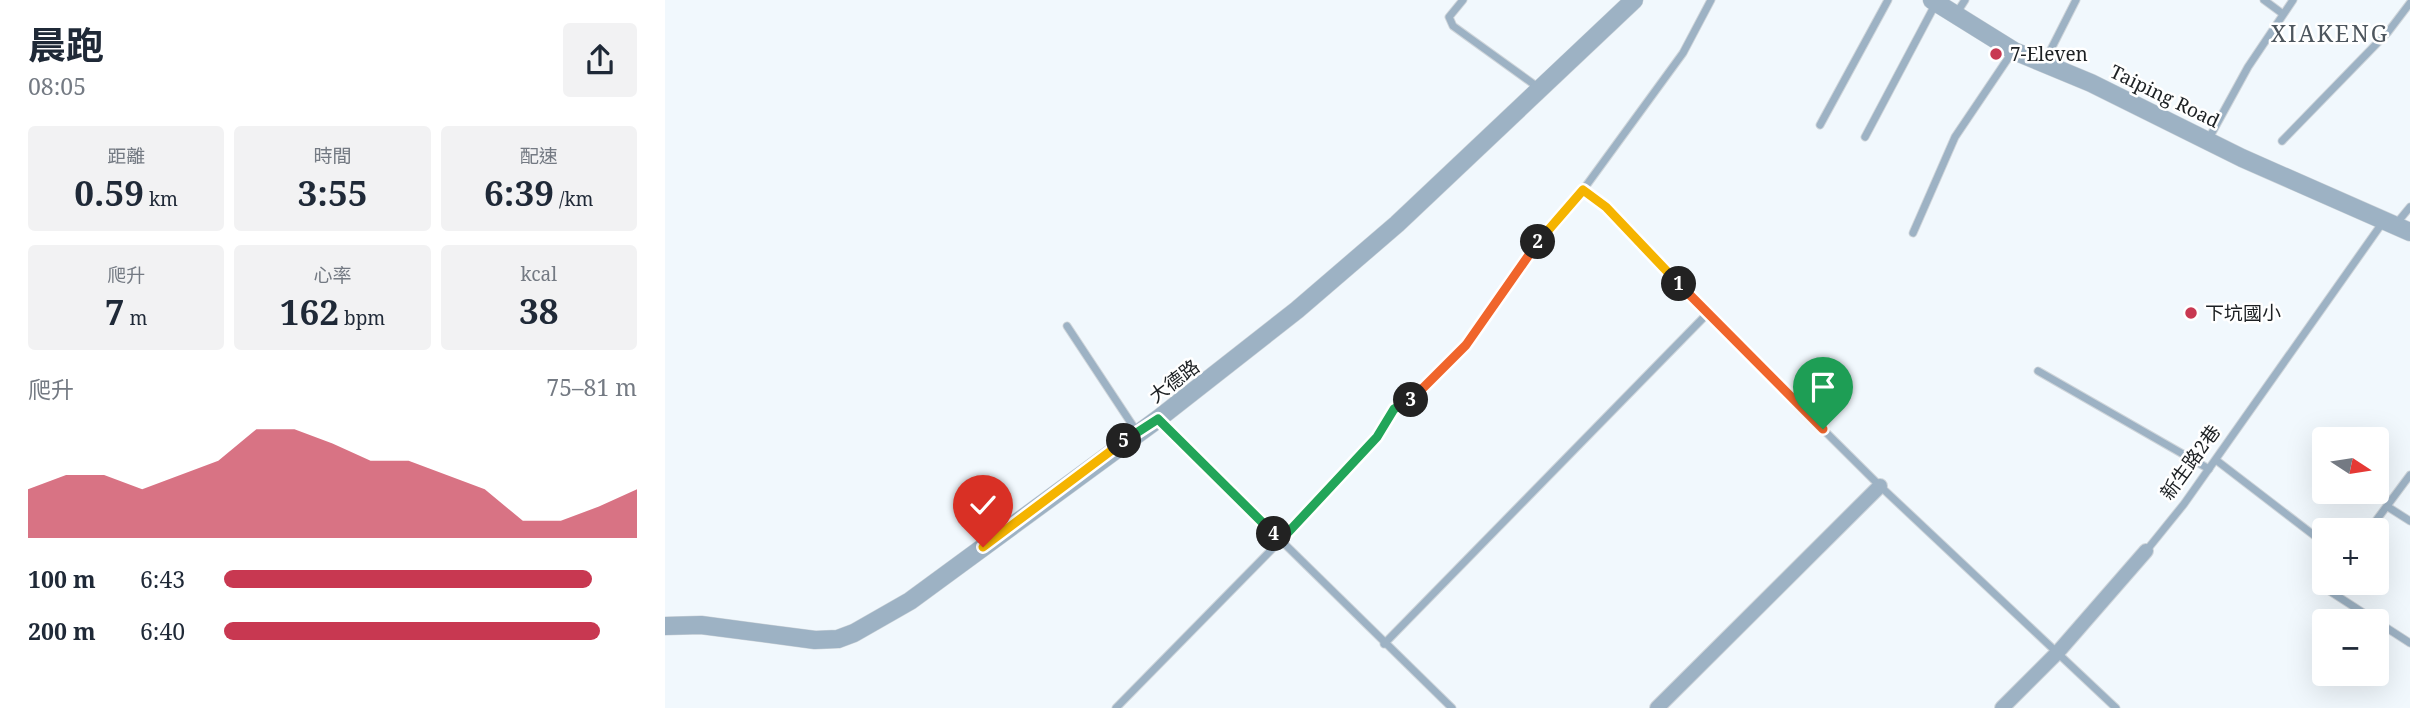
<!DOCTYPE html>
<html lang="zh-TW">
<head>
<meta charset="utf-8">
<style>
	:root { --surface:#fff; --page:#f2f2f3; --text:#1f2937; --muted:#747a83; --accent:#c83851 }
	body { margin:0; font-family:"Noto Serif","Noto Sans TC",serif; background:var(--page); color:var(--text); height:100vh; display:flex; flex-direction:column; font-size:26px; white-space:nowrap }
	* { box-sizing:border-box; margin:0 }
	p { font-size:23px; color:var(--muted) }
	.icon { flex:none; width:38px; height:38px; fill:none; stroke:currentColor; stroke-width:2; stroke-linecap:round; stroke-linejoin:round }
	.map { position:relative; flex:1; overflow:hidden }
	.details { display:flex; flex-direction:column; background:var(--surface); width:665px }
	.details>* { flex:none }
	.needle { width:46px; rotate:102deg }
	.tools { position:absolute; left:1647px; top:427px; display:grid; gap:14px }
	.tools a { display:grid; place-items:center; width:77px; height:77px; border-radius:7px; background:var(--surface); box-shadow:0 7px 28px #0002; font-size:35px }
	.pin { position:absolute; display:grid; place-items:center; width:60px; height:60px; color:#fff; margin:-72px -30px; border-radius:50% 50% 50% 0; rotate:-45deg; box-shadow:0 0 7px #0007 }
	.pin .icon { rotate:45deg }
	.km { position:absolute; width:35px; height:35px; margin:-18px; border-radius:50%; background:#222; color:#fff; font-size:19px; line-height:35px; text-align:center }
	.round { display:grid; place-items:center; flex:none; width:74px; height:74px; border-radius:7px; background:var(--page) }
	.headline { display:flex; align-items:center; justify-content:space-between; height:119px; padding:0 28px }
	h1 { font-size:38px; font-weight:700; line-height:52px }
	.metrics { display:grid; grid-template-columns:repeat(3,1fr); gap:10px; height:119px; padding:7px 28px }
	.metrics div { display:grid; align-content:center; border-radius:7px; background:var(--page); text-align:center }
	.metrics b { font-size:35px; font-weight:700 }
	.metrics small { font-size:19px; font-weight:400 }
	.metrics p { font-size:19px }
	.chart { height:196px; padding:14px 28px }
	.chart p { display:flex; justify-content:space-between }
	.chart svg { width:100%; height:126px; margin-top:7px; fill:var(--accent); opacity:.7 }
	ul { padding:0 28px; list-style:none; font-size:23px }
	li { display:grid; grid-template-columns:112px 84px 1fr; align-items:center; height:52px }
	li i { height:18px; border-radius:9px; background:var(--accent) }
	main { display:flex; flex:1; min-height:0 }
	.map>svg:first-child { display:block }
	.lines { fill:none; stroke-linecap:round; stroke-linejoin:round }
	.service-casing { stroke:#cfd5da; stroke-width:9 }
	.minor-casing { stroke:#cfd5da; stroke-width:16 }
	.tertiary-casing { stroke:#cfd5da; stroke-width:19 }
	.service { stroke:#9db2c4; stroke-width:7 }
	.minor { stroke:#9db2c4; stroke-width:14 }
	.tertiary { stroke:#9db2c4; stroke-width:18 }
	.split-1-casing { stroke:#fff; stroke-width:14 }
	.split-2-casing { stroke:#fff; stroke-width:14 }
	.split-3-casing { stroke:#fff; stroke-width:14 }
	.split-4-casing { stroke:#fff; stroke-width:14 }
	.split-5-casing { stroke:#fff; stroke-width:14 }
	.split-6-casing { stroke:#fff; stroke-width:14 }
	.split-1 { stroke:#f0652b; stroke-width:9 }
	.split-2 { stroke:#f5b400; stroke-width:9 }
	.split-3 { stroke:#f0652b; stroke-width:9 }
	.split-4 { stroke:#22a559; stroke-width:9 }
	.split-5 { stroke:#22a559; stroke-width:9 }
	.split-6 { stroke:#f5b400; stroke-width:9 }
	.poi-dot { fill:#c83851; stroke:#fff; stroke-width:2.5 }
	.labels { text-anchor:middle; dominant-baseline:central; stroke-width:5; stroke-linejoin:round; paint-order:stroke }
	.poi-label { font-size:19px; fill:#1c2023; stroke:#fff; text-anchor:start }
	.street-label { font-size:19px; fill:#1c2023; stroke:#fff }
	.quarter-label { font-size:23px; letter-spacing:2px; fill:#4d565e; stroke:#fff }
</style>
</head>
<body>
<main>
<section class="details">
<div class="headline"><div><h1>晨跑</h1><p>08:05</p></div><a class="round"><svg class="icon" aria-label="share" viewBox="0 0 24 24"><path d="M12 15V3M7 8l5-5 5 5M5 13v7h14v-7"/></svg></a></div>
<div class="metrics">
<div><p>距離</p><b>0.59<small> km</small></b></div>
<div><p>時間</p><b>3:55</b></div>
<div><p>配速</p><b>6:39<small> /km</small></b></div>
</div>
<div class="metrics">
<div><p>爬升</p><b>7<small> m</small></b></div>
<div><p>心率</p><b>162<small> bpm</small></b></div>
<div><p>kcal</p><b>38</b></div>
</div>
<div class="chart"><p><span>爬升</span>75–81 m</p>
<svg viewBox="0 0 160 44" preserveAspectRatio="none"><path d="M0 44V27L10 22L20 22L30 27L40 22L50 17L60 6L70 6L80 11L90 17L100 17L110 22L120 27L130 38L140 38L150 33L160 27V44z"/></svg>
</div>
<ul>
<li><b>100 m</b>6:43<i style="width:89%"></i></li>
<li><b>200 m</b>6:40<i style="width:91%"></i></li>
</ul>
</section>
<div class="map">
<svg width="1745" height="708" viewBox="0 0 1745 708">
	<rect width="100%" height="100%" fill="#f1f8fd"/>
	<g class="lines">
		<g class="service-casing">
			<g id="service">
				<polyline points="798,0 784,17 788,26 874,88"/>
				<polyline points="1599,0 1618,14"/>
				<polyline points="1291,14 1300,0"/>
				<polyline points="1379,63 1411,0"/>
				<polyline points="1155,125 1223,0"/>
				<polyline points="1200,137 1271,3"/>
				<polyline points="1543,140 1583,67 1628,0"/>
				<polyline points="1617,141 1723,32 1745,3"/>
				<polyline points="918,190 941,207 1042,314 1215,486 1451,708"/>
				<polyline points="1731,224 1745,207"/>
				<polyline points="1248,233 1290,137 1348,51"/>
				<polyline points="402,326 472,432"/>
				<polyline points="1373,371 1544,469"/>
				<polyline points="493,420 787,708"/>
				<polyline points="1551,460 1659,543"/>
				<polyline points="1723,507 1745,521"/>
				<polyline points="1704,530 1745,475"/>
				<polyline points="1481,551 1519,504 1718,222"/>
				<polyline points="1662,583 1663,590 1745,643"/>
				<polyline points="719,644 1042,314"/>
				<polyline points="451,708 616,540 712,437 729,409 755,394 801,345 857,261 918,190 1018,53 1046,0"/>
			</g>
		</g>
		<g class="minor-casing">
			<g id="minor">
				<polyline points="992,708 1215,486"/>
				<polyline points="1337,708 1393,652 1481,551"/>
			</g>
		</g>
		<g class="tertiary-casing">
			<g id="tertiary">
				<polyline points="1267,0 1349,51 1426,83 1577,158 1745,232"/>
				<polyline points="0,626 36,625 150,640 173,639 189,633 245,601 493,419 632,310 732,224 969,0"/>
			</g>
		</g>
		<use href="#service" class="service"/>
		<use href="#minor" class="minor"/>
		<use href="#tertiary" class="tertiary"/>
	</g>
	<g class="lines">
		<g class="split-1-casing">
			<polyline id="split-1" points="1014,284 1158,429"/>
		</g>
		<g class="split-2-casing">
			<polyline id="split-2" points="873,242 918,190 941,207 1014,284"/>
		</g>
		<g class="split-3-casing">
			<polyline id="split-3" points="746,400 801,345 873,242"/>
		</g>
		<g class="split-4-casing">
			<polyline id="split-4" points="609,534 616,540 712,437 729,409 746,400"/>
		</g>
		<g class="split-5-casing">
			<polyline id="split-5" points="459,441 493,419 609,534"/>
		</g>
		<g class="split-6-casing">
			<polyline id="split-6" points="318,547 459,441"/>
		</g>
		<use href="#split-1" class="split-1"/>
		<use href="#split-2" class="split-2"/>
		<use href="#split-3" class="split-3"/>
		<use href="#split-4" class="split-4"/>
		<use href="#split-5" class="split-5"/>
		<use href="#split-6" class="split-6"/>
	</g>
	<g class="poi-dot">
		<circle cx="1331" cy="54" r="7"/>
		<circle cx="1526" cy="313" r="7"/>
	</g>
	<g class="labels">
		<g class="poi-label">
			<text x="1345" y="54">7-Eleven</text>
			<text x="1540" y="313">下坑國小</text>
		</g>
		<g class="street-label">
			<text transform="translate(1500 96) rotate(26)">Taiping Road</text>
			<text transform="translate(509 381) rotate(-37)">大德路</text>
			<text transform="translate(1525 462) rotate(-54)">新生路2巷</text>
		</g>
		<g class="quarter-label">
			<text x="1665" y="33">XIAKENG</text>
		</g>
	</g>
</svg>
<div class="tools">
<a><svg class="needle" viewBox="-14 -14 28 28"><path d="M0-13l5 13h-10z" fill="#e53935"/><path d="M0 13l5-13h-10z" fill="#747a83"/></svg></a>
<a>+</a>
<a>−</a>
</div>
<div class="pin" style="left:1158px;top:429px;background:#1e9e55"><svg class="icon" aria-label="arrive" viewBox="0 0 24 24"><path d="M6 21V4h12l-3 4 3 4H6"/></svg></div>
<div class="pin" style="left:318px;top:547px;background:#d93025"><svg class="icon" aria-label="check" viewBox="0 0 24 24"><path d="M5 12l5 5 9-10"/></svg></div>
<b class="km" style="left:1014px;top:284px">1</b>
<b class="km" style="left:873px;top:242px">2</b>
<b class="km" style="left:746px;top:400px">3</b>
<b class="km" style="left:609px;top:534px">4</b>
<b class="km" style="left:459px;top:441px">5</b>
</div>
</main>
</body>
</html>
